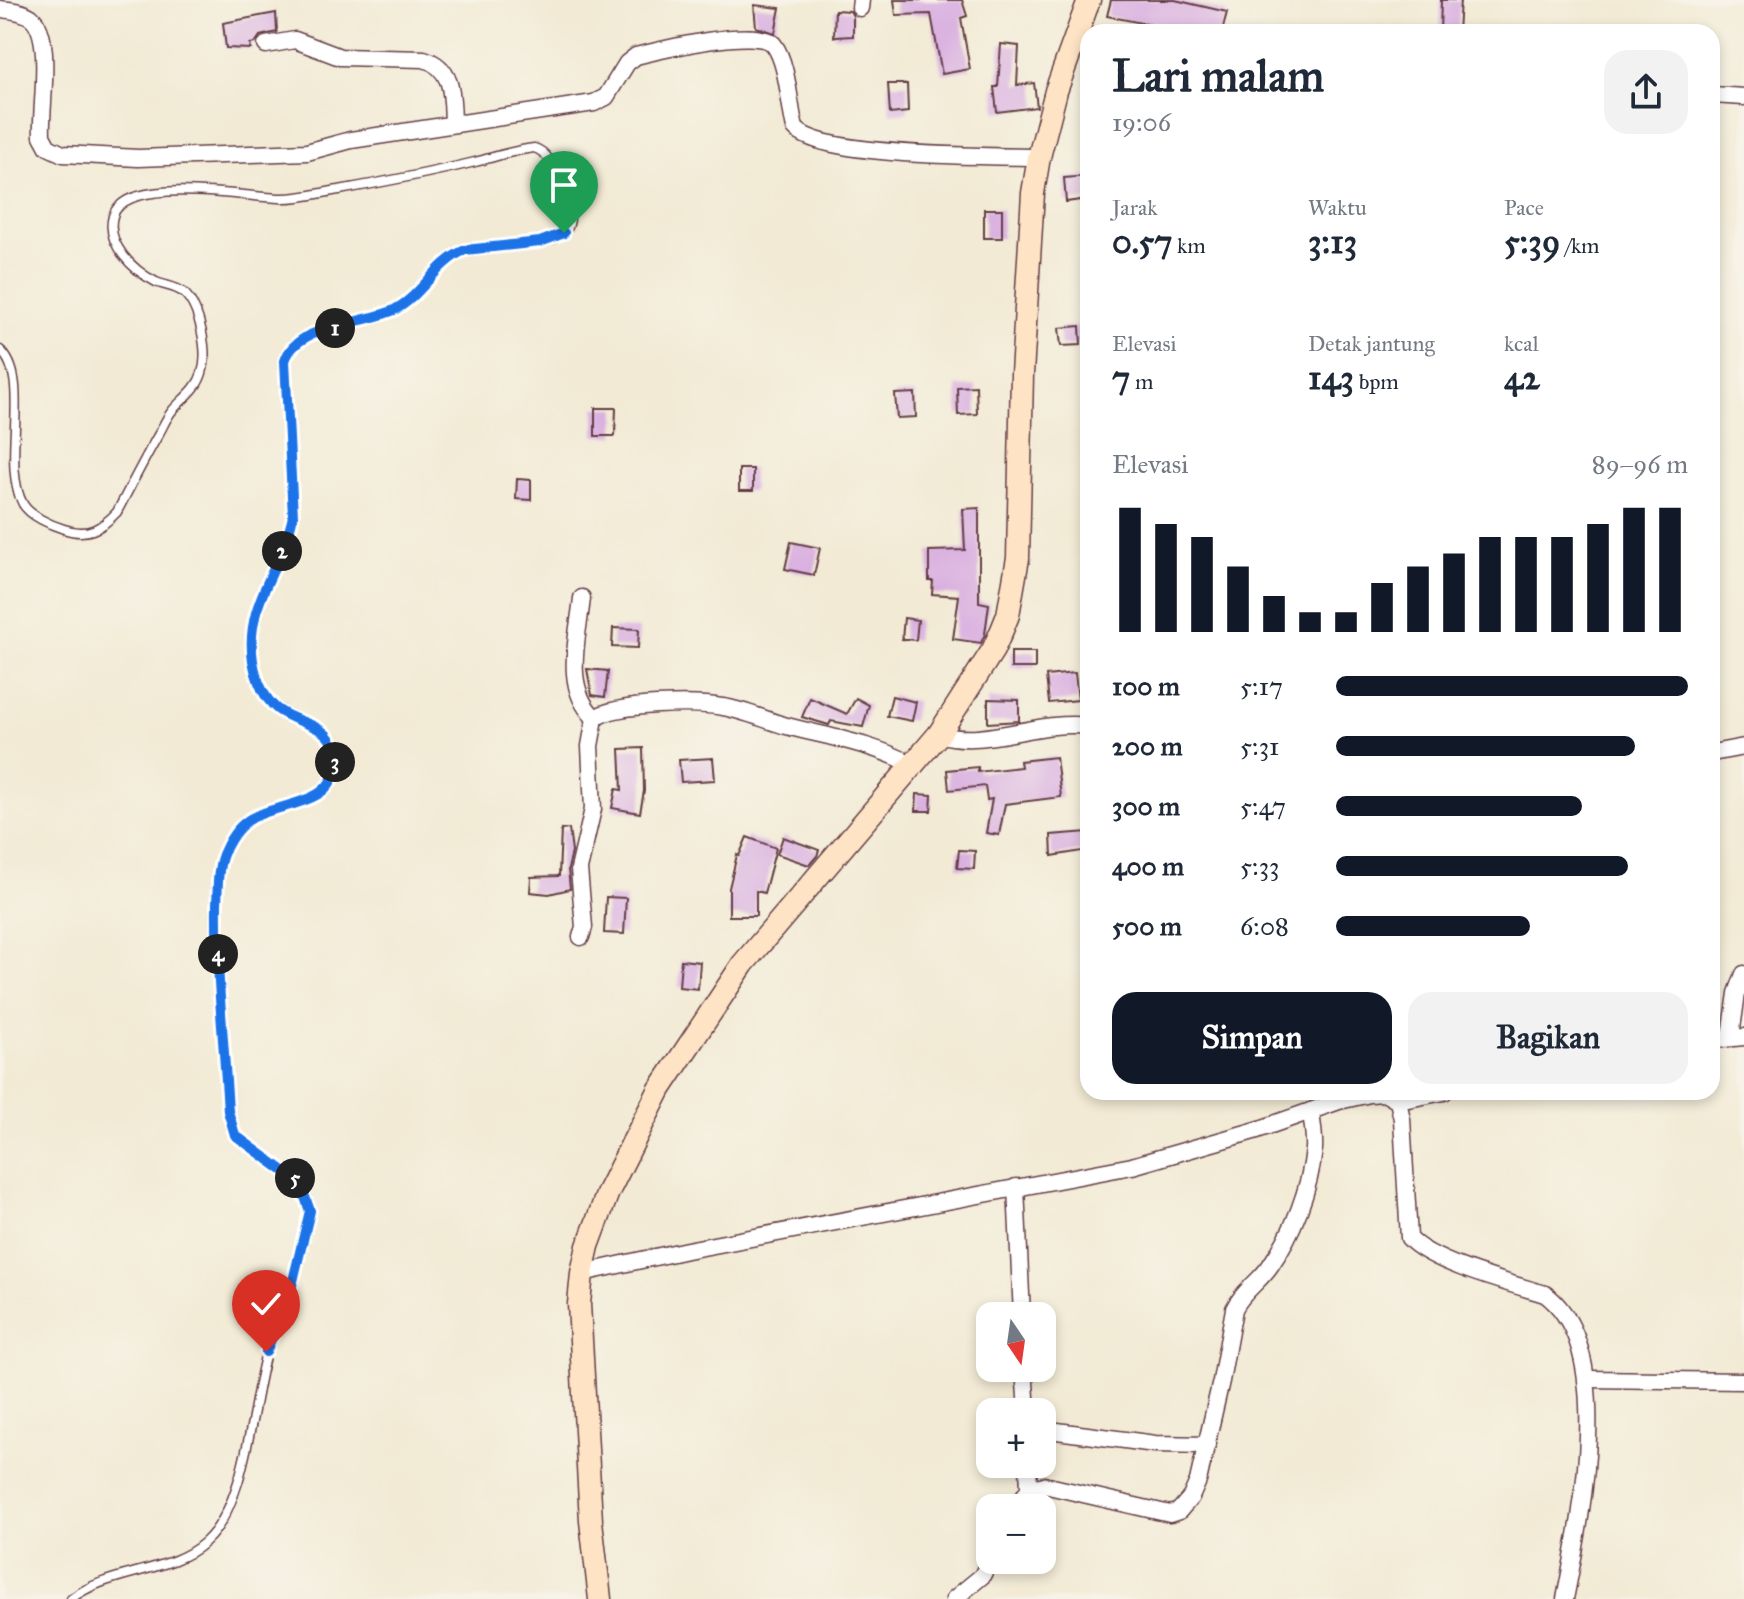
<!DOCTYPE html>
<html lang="id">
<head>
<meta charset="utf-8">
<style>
	:root { --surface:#fff; --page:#f2f2f3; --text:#1f2937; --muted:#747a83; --accent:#111827 }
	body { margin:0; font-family:"IM FELL Great Primer",serif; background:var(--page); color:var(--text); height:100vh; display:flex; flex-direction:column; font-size:30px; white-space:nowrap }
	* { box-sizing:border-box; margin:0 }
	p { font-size:26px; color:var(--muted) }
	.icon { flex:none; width:44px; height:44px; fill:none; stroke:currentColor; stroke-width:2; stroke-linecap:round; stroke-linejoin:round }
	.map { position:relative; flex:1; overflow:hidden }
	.details { position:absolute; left:1080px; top:24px; width:640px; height:1076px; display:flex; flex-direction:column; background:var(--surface); border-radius:24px; box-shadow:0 4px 12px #0003 }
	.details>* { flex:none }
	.needle { width:52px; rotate:167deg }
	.controls { position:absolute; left:976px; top:1302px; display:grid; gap:16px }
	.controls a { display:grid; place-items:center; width:80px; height:80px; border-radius:16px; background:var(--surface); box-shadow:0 4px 12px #0003; font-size:40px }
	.pin { position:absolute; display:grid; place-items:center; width:68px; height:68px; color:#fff; margin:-82px -34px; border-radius:50% 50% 50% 0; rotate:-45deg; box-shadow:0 0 8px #0007 }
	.pin .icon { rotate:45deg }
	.km { position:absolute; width:40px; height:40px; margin:-20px; border-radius:50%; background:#222; color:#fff; font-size:22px; line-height:40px; text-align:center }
	.round { display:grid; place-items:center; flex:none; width:84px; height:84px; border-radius:24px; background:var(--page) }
	.summary { display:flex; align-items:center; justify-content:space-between; height:136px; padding:0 32px }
	h1 { font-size:44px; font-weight:700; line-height:60px }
	.figures { display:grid; grid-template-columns:repeat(3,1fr); gap:12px; height:136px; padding:8px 32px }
	.figures div { display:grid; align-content:center }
	.figures b { font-size:34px; font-weight:700 }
	.figures small { font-size:22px; font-weight:400 }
	.figures p { font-size:22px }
	.chart { height:224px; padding:16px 32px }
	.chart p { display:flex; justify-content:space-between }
	.chart svg { width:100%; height:144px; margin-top:8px; stroke:var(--accent); stroke-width:6 }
	.primary-button { display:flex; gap:16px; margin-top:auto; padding:16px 32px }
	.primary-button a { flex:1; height:92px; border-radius:24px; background:var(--accent); color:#fff; font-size:32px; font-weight:700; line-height:92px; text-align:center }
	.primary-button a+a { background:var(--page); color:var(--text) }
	ul { padding:0 32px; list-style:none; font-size:26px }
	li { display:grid; grid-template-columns:128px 96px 1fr; align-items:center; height:60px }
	li i { height:20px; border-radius:10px; background:var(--accent) }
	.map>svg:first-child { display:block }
	.building { fill:#d9afe0 }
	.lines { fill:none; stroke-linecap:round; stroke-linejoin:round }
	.lane-casing { stroke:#633d44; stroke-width:11 }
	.street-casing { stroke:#633d44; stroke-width:19 }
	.secondary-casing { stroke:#633d44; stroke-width:25 }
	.lane { stroke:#fff; stroke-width:8 }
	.street { stroke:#fff; stroke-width:16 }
	.secondary { stroke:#fee4c5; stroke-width:22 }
	.route-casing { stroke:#fff; stroke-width:16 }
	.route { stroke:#1a73e8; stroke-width:10 }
</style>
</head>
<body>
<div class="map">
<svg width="1744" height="1599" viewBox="0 0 1744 1599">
	<rect width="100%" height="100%" fill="#f7f3e8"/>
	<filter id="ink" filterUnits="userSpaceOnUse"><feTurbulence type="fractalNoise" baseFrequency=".0125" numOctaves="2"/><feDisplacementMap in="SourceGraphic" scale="16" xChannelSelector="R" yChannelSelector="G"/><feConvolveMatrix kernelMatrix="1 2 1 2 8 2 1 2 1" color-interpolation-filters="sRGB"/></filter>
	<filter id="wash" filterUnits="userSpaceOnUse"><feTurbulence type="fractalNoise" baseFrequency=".006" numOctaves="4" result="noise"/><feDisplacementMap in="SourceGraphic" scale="32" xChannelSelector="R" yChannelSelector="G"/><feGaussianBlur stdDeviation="1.8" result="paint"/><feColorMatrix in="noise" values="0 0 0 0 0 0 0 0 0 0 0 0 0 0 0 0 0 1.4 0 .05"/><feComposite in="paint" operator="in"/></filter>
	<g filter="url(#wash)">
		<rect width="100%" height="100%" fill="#f2ead4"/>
		<g id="blocks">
			<g class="building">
				<polygon points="894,0 962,0 967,16 961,18 970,69 942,74 931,14 896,15"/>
				<polygon points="1111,0 1175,0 1227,12 1222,32 1186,32 1107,16"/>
				<polygon points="1441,0 1460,0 1458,32 1440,32"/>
				<polygon points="754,5 780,8 775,33 756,27"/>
				<polygon points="835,10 850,11 853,16 853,36 834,37"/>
				<polygon points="276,13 277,32 260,36 255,43 250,44 251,49 226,48 223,23"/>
				<polygon points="1001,44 1019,46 1017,85 1034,83 1037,107 997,112 994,87 998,87"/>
				<polygon points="888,84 907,84 908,112 890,114"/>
				<polygon points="1088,176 1088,199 1066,202 1064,178"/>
				<rect x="984" y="209" width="18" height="29"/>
				<polygon points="1080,326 1081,345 1061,346 1059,328"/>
				<polygon points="976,386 977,414 958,415 957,387"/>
				<polygon points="915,393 916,417 897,418 895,394"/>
				<polygon points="595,408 616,408 615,436 595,436"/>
				<rect x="739" y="469" width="14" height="22"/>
				<polygon points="517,479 531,480 531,500 516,499"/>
				<polygon points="979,508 979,602 989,604 985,634 981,643 953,639 959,596 932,594 933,581 929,581 929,551 965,550 963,509"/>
				<polygon points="791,542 820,548 814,575 785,569"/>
				<polygon points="904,618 918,620 916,640 902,639"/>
				<polygon points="613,628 639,629 638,648 612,647"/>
				<rect x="1011" y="652" width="24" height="16"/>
				<polygon points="587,669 608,671 605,697 592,695"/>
				<polygon points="1075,673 1078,700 1049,703 1046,676"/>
				<polygon points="892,696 916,702 912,721 887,716"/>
				<polygon points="810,698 847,714 856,698 869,705 863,727 831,721 829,725 802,717"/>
				<polygon points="988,699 1019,700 1019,721 988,723"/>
				<polygon points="643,748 644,791 640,813 612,808 616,789 622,790 620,749"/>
				<polygon points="1056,757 1061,797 1005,804 999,835 986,833 992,799 987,800 985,786 949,790 947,770 978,767 978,772 1021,767 1020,761"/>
				<polygon points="713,758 715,780 681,782 679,760"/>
				<polygon points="917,794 932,795 931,811 916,811"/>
				<polygon points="569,829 572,852 568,869 570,889 549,894 530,892 531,877 559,876 561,830"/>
				<polygon points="1088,832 1088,850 1052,856 1051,835"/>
				<polygon points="747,837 776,848 764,893 756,891 756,916 729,916 729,888 737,855 739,856"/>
				<polygon points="783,837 819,850 817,856 809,865 777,854"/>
				<polygon points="959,850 975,851 974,869 957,868"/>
				<polygon points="606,897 626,898 624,934 604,933"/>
				<polygon points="681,960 700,962 698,989 679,987"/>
			</g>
		</g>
	</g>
	<g filter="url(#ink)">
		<use href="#blocks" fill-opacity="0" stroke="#633d44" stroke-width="2"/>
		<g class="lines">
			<g class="lane-casing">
				<path id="lane" d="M0,350C33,378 0,463 23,504C30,516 51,525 64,529C87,537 101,529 117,512C130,487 143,462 157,437C162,429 166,418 172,411C183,398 197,390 202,373C209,353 200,308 184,293C176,286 165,286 156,282C134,271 105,244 113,216C125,175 246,197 279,198C299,199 319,193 339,190C384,182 430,173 475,162C495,157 514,150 534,148C556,153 581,215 565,232C545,251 490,243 463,251C433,261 421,297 393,310C367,322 305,328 291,348C286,355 285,363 285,372L293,516C280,576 228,624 262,690C281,728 349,717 334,773C325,808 271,803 247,821C236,829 226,843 223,855C213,888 217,925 219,959C221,1009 225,1060 228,1111L235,1135L263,1157L293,1175C302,1185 310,1199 309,1213C309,1225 305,1238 302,1249C292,1285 276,1318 266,1353C251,1406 247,1504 205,1542C170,1574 109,1569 71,1599"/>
			</g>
			<g class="street-casing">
				<g id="street">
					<polyline points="860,8 861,0"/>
					<path d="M0,9C10,10 22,11 31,17C54,36 40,106 42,136L48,147L63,154L138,158L307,152L351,140L594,103L606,97L627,63L636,56C660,50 759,25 774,45C788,64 789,105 795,128C819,158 996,156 1039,157"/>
					<path d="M266,45L295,40L340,57L424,59C454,68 452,97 453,123"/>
					<polyline points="1712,95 1744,97"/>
					<path d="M582,598C578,638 562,687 595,718"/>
					<path d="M939,734C986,749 1038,719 1088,726"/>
					<polyline points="1712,753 1744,747"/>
					<path d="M581,937L584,927L579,869L593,809L590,746L595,718C616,703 697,702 723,707C743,710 763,719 783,725C827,737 872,743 913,765"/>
					<polyline points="1731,1036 1737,993 1744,974"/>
					<polyline points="1712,1040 1744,1037"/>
					<polyline points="1398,1101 1444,1092"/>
					<polyline points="1016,1187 1022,1316"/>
					<path d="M582,1273L687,1250L1132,1166L1257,1130L1339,1101L1370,1094L1384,1093L1398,1101L1402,1119L1409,1238C1431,1263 1512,1284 1545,1294C1618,1347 1580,1523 1565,1599"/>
					<polyline points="1024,1368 1027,1412"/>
					<polyline points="1587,1379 1744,1381"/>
					<polyline points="1042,1429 1155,1444 1207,1445"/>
					<polyline points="1028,1464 1029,1489"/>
					<path d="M1018,1508C1023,1494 1029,1488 1044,1485L1170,1514L1179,1511L1191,1497L1198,1481L1221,1381L1234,1309C1242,1292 1259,1282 1270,1266C1293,1233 1310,1189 1314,1149C1315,1137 1312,1123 1311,1111"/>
					<polyline points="954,1599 982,1576 990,1560"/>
				</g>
			</g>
			<g class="secondary-casing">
				<polyline id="secondary" points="600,1599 591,1521 579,1304 582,1273 588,1246 608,1192 660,1089 743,964 939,734 993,650 1002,630 1008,615 1018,558 1022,374 1033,193 1039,157 1056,91 1089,0"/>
			</g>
			<use href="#lane" class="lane"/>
			<use href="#street" class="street"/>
			<use href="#secondary" class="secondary"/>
		</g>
	</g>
	<g class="lines" filter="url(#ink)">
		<g class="route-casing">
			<path id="route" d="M266,1352L291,1289L310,1211L300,1183L235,1135L228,1111C224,1042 216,973 217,904C218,887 217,865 225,850C231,837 239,825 252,818C277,803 332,806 335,767C339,721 302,728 277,709C263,697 256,678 253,661C244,604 282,569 293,516L285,361C296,324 362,325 394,310C422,296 435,263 465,250L540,242L564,233"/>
		</g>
		<use href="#route" class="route"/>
	</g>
</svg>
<div class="controls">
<a><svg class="needle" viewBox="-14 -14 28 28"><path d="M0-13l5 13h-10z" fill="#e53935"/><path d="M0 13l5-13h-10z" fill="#747a83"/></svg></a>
<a>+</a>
<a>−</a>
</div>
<div class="pin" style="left:564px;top:233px;background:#1e9e55"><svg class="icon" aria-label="arrive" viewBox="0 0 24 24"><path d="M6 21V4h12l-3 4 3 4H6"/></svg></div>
<div class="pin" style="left:266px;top:1352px;background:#d93025"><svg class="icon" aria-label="check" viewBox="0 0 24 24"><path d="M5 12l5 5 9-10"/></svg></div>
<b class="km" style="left:335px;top:328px">1</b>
<b class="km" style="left:282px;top:551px">2</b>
<b class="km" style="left:335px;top:762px">3</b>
<b class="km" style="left:218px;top:954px">4</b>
<b class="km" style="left:295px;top:1178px">5</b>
<section class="details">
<div class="summary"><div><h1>Lari malam</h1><p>19:06</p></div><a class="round"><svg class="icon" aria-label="share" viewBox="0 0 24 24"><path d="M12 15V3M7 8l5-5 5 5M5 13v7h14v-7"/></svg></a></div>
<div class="figures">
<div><p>Jarak</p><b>0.57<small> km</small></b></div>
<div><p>Waktu</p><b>3:13</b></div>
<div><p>Pace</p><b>5:39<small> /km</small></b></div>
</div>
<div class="figures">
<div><p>Elevasi</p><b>7<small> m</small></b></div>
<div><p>Detak jantung</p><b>143<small> bpm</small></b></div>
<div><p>kcal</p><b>42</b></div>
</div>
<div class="chart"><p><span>Elevasi</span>89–96 m</p>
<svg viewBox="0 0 160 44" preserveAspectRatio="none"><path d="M5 44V6M15 44V11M25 44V15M35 44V24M45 44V33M55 44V38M65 44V38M75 44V29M85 44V24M95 44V20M105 44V15M115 44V15M125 44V15M135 44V11M145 44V6M155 44V6"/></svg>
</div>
<ul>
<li><b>100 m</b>5:17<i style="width:100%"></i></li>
<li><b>200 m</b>5:31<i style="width:85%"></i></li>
<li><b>300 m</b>5:47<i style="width:70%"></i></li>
<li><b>400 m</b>5:33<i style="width:83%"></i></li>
<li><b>500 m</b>6:08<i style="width:55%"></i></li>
</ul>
<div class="primary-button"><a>Simpan</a><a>Bagikan</a></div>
</section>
</div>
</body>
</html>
